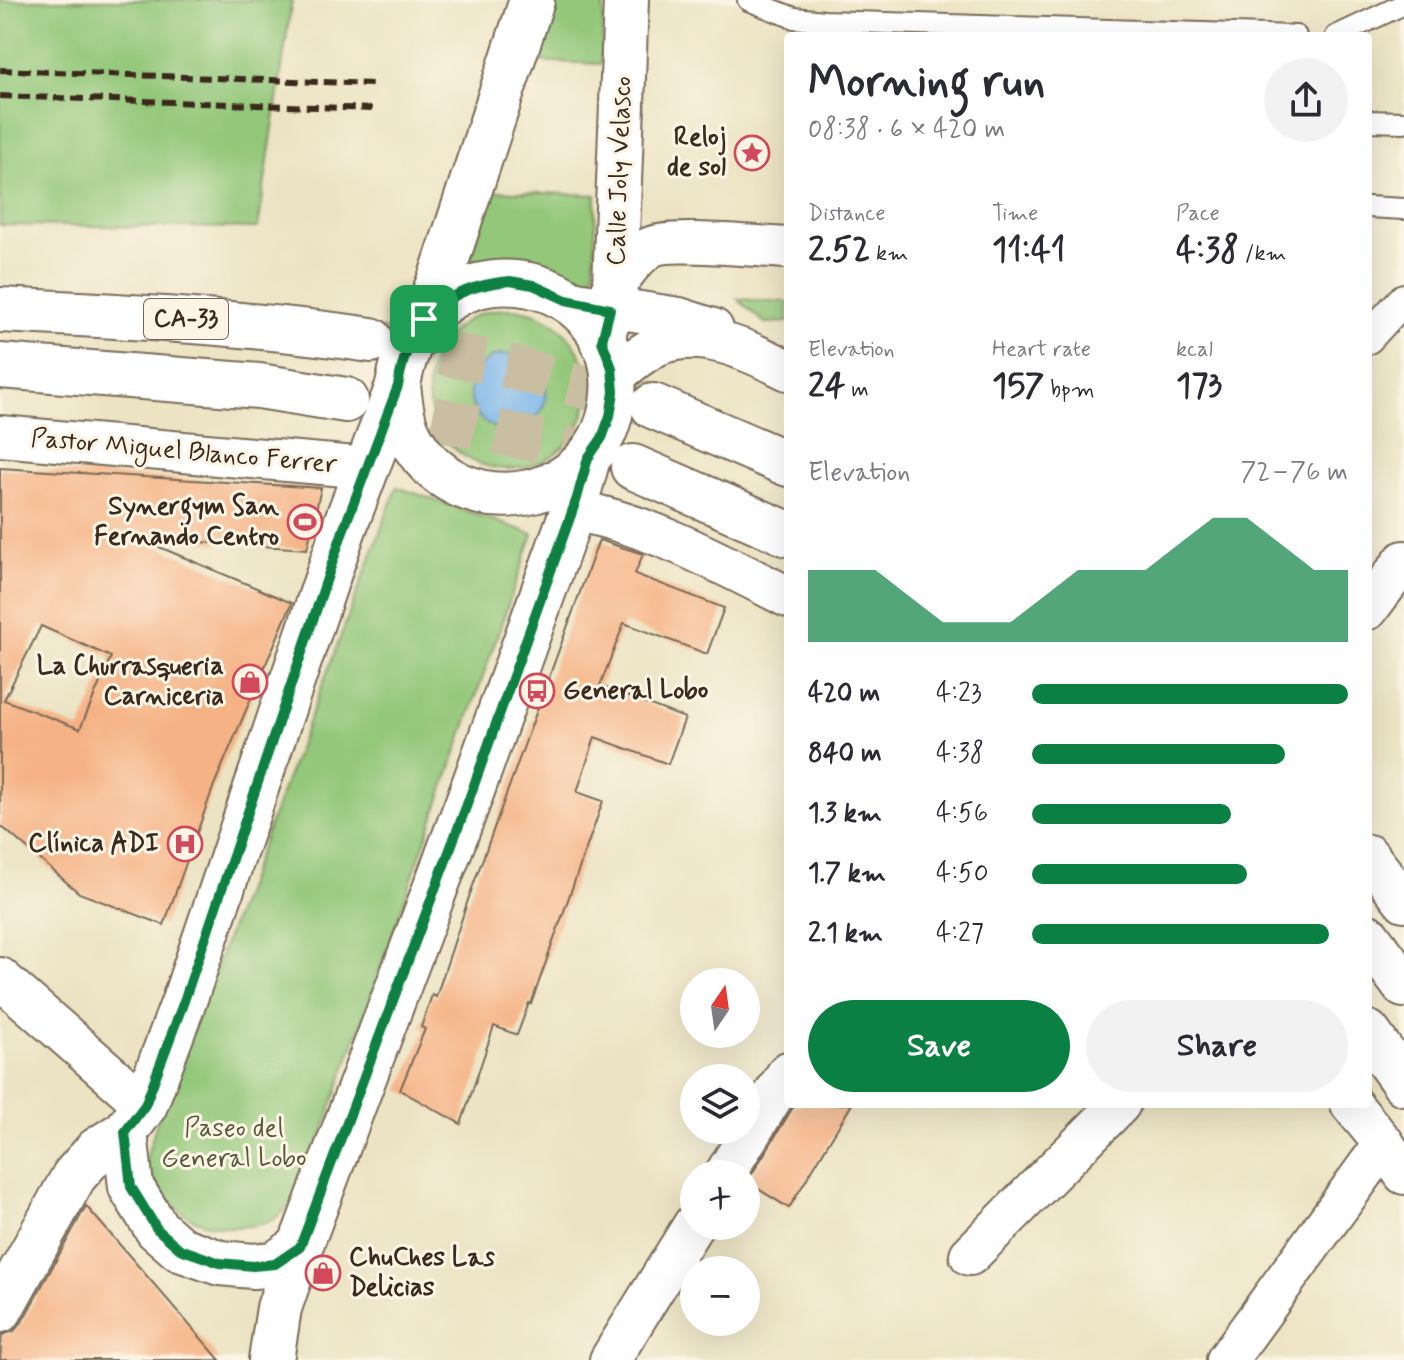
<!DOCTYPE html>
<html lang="en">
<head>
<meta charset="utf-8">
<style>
	:root { --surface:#fff; --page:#f2f2f3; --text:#2b2b33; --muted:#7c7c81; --accent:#0b8043 }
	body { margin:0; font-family:Mynerve,sans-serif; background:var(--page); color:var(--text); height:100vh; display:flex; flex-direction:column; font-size:30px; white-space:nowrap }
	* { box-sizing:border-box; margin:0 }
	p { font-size:26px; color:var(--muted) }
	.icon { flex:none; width:44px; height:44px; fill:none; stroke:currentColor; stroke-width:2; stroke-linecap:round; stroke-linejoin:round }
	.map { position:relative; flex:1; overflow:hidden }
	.panel { position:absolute; left:784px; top:32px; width:588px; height:1076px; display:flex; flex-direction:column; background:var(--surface); border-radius:8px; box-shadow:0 8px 32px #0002 }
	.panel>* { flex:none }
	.needle { width:52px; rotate:13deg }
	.tools { position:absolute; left:680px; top:968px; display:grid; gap:16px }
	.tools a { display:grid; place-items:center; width:80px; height:80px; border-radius:50%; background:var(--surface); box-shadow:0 8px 32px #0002; font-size:40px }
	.pin { position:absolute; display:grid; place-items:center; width:68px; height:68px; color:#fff; margin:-34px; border-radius:16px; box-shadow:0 4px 12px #0006 }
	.round { display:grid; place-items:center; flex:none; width:84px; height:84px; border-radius:42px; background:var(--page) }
	.summary { display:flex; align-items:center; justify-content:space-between; height:136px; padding:0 24px }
	h1 { font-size:44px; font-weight:700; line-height:60px }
	.metrics { display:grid; grid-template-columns:repeat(3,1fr); gap:12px; height:136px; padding:8px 24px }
	.metrics div { display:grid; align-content:center }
	.metrics b { font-size:34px; font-weight:700 }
	.metrics small { font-size:22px; font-weight:400 }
	.metrics p { font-size:22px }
	.chart { height:224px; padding:16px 24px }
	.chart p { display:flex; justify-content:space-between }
	.chart svg { width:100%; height:144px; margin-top:8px; fill:var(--accent); opacity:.7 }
	.action { display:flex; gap:16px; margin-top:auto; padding:16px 24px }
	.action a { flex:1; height:92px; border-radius:48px; background:var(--accent); color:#fff; font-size:32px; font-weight:700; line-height:92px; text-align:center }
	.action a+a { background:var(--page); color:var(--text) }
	ul { padding:0 24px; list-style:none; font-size:26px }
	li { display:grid; grid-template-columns:128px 96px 1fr; align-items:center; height:60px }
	li i { height:20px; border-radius:10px; background:var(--accent) }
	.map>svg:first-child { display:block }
	.green { fill:#93c779; stroke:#67784c; stroke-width:2 }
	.water { fill:#78b4ea; stroke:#5a6f84; stroke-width:2 }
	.building { fill:#f5b385; fill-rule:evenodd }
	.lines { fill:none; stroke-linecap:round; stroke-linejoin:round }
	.motorway-tunnel { stroke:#c9bea2; stroke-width:44; stroke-dasharray:44 22; stroke-linecap:butt }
	.service-casing { stroke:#796b58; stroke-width:24 }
	.pedestrian-casing { stroke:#796b58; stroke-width:34 }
	.minor-casing { stroke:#796b58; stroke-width:44 }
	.tertiary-casing { stroke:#796b58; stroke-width:48 }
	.motorway-casing { stroke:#796b58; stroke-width:48 }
	.service { stroke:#fff; stroke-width:20 }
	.pedestrian { stroke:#fff; stroke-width:30 }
	.minor { stroke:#fff; stroke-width:40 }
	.tertiary { stroke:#fff; stroke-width:44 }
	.motorway { stroke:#fff; stroke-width:44 }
	.rail { stroke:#3b2a1e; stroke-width:6; stroke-dasharray:12 6; stroke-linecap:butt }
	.route-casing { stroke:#fff; stroke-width:16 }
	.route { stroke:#0b8043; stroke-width:10 }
	.labels { text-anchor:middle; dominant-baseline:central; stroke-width:6; stroke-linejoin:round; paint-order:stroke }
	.shield { fill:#fcf5e5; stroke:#75675a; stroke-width:2 }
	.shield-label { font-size:24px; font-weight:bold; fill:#3b2a1e }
	.poi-label { font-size:26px; font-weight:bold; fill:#3b2a1e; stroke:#fcf5e5; text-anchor:end }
	.street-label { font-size:26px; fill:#3b2a1e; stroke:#fcf5e5 }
	.park-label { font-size:26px; fill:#555939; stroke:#fcf5e5 }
</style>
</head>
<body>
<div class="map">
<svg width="1404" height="1360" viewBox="0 0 1404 1360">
	<rect width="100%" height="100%" fill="#fcf5e5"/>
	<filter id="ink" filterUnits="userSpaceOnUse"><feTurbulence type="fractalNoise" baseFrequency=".0125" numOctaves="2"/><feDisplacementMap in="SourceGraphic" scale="16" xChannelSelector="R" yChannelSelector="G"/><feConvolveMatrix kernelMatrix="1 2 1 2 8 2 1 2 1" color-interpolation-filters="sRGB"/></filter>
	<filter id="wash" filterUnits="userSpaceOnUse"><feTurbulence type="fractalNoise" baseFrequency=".006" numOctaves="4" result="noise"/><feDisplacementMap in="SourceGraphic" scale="32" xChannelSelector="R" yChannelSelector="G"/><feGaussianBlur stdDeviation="1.8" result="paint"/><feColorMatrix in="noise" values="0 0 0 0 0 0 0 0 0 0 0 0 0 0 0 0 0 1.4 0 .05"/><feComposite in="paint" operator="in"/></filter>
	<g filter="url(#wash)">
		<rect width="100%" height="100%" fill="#ece3c3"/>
		<g class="green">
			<polygon points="0,0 292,0 258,228 0,225"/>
			<polygon points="554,0 604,0 601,64 532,61"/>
			<polygon points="492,191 596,195 594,273 589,283 476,269 470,261"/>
			<polygon points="737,299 788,302 788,322 765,323"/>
			<circle cx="508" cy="389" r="80"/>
			<path d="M397,487L533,534L301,1194C294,1201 286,1210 278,1216C265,1226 251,1226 236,1227C188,1228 165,1204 145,1163L155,1128Z"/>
		</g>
		<circle class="water" cx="508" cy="392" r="38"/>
		<g id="blocks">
			<g class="building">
				<path d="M0,468L321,488L307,549L138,538L292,603L214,785L164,925L79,893L0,825ZM41,626L111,657L80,729L4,700Z"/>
				<polygon points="599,540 643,554 635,574 724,608 707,654 624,623 600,686 685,718 668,764 595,737 577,792 603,801 531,1004 529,1003 517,1035 494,1026 461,1124 400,1090 425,1029 421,1027 432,995 436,997 470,894"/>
				<polygon points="795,1104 852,1104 789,1208 747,1182"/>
				<polygon points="86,1206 220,1360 0,1360 2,1335 14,1331 22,1322"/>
			</g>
		</g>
	</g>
	<g filter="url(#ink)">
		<use href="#blocks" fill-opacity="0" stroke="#796b58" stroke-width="2"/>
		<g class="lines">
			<g class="motorway-tunnel">
				<polyline points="376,341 496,363 647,404"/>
				<polyline points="368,404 544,442 624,465"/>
			</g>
			<g class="service-casing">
				<g id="service">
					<polyline points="748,0 794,18 825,21 1296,36"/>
					<polyline points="1336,36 1404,4"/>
					<polyline points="1368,121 1404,122"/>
					<polyline points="1368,207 1404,209"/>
				</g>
			</g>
			<g class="pedestrian-casing">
				<polyline id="pedestrian" points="1368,338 1404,299"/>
			</g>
			<g class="minor-casing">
				<g id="minor">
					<path d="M615,286C625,272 634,258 649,248C666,237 762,247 788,248"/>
					<polyline points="576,302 679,318 713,329"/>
					<path d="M612,378C626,366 641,353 658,345C701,327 750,351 788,370"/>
					<polyline points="0,436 367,468"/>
					<path d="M572,510C650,524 718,562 788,597"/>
					<polyline points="1368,609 1404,561"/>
					<polyline points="1368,855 1404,901"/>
					<polyline points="0,978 145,1105"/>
					<polyline points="1351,1104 1384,1144 1404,1174"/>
					<polyline points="725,1174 788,1072"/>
					<polyline points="970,1255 1120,1104"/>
					<polyline points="610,1360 694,1224"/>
					<polyline points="1227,1360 1384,1144"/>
				</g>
			</g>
			<g class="tertiary-casing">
				<g id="tertiary">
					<polyline points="424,319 441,277 532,0"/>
					<polyline points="602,341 615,286 626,0"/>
					<polyline points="125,1132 131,1187 157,1229 180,1249 220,1263 253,1266 275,1264 300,1247"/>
					<path d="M0,1310L74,1176L97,1150L125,1132L145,1105L184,1001L343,531L398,386C422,228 624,267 613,395C605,505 456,533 408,433C401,418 400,402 398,386"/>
					<polyline points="271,1360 279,1308 300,1247 469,799 577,498 588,458"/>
				</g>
			</g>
			<g class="motorway-casing">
				<g id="motorway">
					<path d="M0,310C124,316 247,322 371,340"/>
					<polyline points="0,366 259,386 346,400"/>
					<polyline points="653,406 788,464"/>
					<polyline points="633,467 788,534"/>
					<polyline points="1368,937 1404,985"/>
					<polyline points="1368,1033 1404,1083"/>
				</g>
			</g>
			<use href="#service" class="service"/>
			<use href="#pedestrian" class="pedestrian"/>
			<use href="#minor" class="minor"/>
			<use href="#tertiary" class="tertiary"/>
			<use href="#motorway" class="motorway"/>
			<g class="rail">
				<polyline points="0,70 374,84"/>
				<polyline points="0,96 372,109"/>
			</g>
		</g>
	</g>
	<g class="lines" filter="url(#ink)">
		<g class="route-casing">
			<path id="route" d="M510,281L533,285L566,300L610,309L602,341L612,368L614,392L610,416L602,438L588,458L577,498L469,799L300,1247L275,1264L253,1266L220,1263L180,1249L157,1229L131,1187L125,1132L145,1105L184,1001L343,531L398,386C408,320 444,287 510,281Z"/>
		</g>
		<use href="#route" class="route"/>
	</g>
	<defs>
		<g id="sight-ring" transform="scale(1.8)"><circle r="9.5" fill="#fcf5e5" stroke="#d1495b" stroke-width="1.5"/><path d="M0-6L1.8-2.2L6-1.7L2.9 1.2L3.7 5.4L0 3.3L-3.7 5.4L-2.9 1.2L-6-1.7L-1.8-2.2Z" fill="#d1495b"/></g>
		<g id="stadium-ring" transform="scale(1.8)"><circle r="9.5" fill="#fcf5e5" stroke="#d1495b" stroke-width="1.5"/><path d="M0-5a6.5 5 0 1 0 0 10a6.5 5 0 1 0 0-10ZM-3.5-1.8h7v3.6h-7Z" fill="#d1495b"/></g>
		<g id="shop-ring" transform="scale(1.8)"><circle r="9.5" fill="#fcf5e5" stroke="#d1495b" stroke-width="1.5"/><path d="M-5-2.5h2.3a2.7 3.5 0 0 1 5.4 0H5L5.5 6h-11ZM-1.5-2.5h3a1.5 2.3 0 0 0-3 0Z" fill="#d1495b"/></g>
		<g id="bus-ring" transform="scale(1.8)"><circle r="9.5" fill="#fcf5e5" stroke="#d1495b" stroke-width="1.5"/><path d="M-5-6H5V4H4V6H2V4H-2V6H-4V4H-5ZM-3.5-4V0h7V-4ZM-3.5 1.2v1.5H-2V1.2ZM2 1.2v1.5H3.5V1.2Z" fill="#d1495b"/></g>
		<g id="hospital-ring" transform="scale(1.8)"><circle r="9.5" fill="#fcf5e5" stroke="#d1495b" stroke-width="1.5"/><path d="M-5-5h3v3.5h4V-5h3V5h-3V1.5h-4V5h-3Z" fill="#d1495b"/></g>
	</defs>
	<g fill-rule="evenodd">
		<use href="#sight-ring" x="752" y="153"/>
		<use href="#stadium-ring" x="305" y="522"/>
		<use href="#shop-ring" x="250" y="682"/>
		<use href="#bus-ring" x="537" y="691"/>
		<use href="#hospital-ring" x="185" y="844"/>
		<use href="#shop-ring" x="323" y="1273"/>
	</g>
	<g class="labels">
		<rect class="shield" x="144" y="299" width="84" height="40" rx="6"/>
		<g class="shield-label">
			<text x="186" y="319">CA-33</text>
		</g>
		<g class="poi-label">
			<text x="726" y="138">Reloj<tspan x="726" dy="30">de sol</tspan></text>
			<text x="279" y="507">Synergym San<tspan x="279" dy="30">Fernando Centro</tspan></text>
			<text x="224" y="667">La Churrasqueria<tspan x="224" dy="30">Carniceria</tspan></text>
			<text x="563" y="691" text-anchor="start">General Lobo</text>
			<text x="159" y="844">Clínica ADI</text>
			<text x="349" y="1258" text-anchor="start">ChuChes Las<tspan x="349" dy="30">Delicias</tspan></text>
		</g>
		<g class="street-label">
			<text transform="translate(620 171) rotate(-88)">Calle Joly Velasco</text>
			<text transform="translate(184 452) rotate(5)">Pastor Miguel Blanco Ferrer</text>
		</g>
		<g class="park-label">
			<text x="234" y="1129">Paseo del<tspan x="234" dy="30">General Lobo</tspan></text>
		</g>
	</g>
</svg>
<div class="tools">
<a><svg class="needle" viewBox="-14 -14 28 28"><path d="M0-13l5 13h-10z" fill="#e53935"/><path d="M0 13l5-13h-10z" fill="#7c7c81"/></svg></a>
<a><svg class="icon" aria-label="layers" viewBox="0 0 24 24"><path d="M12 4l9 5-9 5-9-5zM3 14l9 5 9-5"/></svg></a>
<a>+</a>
<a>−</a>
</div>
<div class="pin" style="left:424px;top:319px;background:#1e9e55"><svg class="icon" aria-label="arrive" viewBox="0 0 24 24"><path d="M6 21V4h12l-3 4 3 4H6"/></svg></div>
<section class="panel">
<div class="summary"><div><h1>Morning run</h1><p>08:38 · 6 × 420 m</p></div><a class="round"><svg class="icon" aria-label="share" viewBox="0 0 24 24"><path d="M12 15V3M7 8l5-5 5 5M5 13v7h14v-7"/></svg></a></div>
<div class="metrics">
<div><p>Distance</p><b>2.52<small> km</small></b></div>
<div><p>Time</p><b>11:41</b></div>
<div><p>Pace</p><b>4:38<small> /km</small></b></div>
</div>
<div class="metrics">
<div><p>Elevation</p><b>24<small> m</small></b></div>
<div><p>Heart rate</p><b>157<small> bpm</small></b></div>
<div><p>kcal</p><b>173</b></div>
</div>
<div class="chart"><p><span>Elevation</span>72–76 m</p>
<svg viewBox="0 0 160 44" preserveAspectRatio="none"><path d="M0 44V22L10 22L20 22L30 30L40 38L50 38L60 38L70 30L80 22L90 22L100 22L110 14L120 6L130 6L140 14L150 22L160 22V44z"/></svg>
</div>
<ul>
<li><b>420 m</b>4:23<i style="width:100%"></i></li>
<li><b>840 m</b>4:38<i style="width:80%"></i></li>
<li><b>1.3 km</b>4:56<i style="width:63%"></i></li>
<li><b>1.7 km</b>4:50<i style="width:68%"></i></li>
<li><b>2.1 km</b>4:27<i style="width:94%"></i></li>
</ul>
<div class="action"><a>Save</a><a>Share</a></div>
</section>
</div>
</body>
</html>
